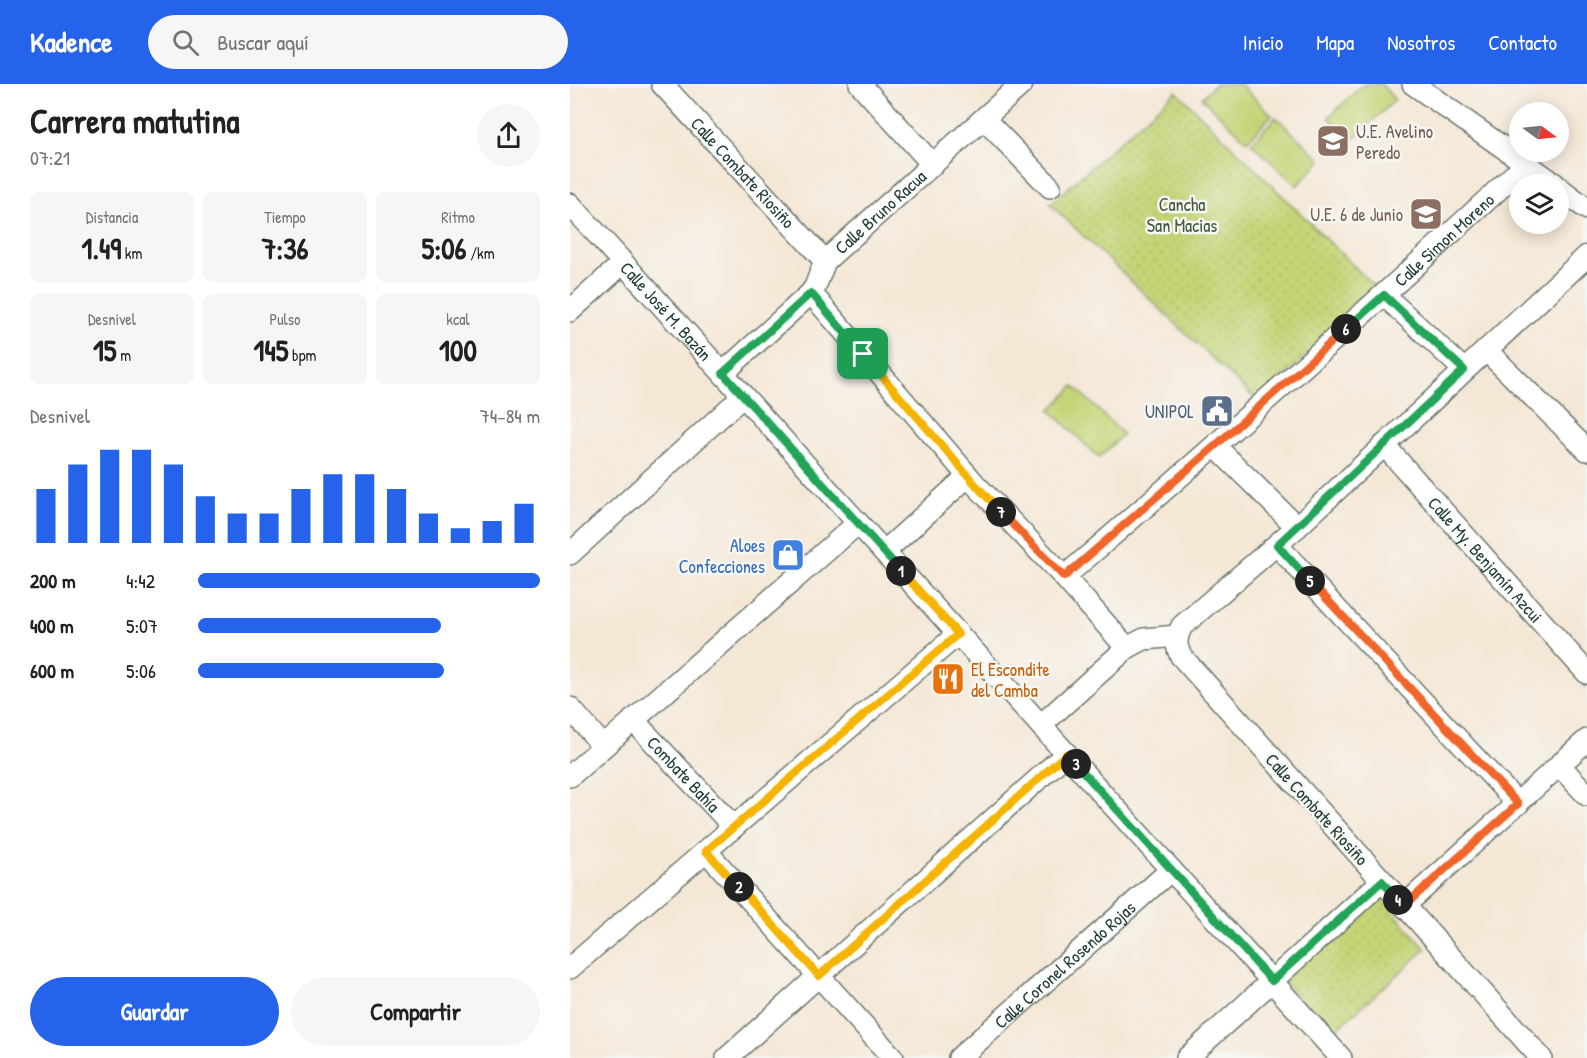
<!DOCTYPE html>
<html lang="es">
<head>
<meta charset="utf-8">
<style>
	:root { --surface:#fff; --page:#f6f6f6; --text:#202124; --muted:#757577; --accent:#2563eb }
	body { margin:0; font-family:"Patrick Hand",sans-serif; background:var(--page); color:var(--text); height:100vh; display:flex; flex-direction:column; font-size:22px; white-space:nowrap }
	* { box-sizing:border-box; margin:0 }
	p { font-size:20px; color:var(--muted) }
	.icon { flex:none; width:33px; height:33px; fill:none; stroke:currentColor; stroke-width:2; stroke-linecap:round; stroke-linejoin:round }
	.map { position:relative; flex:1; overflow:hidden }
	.sheet { display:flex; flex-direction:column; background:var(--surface); width:570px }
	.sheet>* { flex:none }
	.needle { width:39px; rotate:105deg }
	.fabs { position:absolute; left:939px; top:18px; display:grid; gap:12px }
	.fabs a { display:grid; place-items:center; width:60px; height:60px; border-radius:50%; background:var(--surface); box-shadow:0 3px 15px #0003; font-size:30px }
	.pin { position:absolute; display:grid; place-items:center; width:51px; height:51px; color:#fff; margin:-26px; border-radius:12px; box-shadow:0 3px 9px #0006 }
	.km { position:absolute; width:30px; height:30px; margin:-15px; border-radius:50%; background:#222; color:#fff; font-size:16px; line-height:30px; text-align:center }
	.round { display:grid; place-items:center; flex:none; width:63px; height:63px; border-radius:32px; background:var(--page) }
	.overview { display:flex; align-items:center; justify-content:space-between; height:102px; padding:0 30px }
	h1 { font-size:33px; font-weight:700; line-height:45px }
	.metrics { display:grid; grid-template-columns:repeat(3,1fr); gap:9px; height:102px; padding:6px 30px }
	.metrics div { display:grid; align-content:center; border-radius:9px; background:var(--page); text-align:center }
	.metrics b { font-size:30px; font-weight:700 }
	.metrics small { font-size:16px; font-weight:400 }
	.metrics p { font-size:16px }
	.chart { height:168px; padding:12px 30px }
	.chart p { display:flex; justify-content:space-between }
	.chart svg { width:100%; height:108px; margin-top:6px; stroke:var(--accent); stroke-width:6 }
	.cta { display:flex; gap:12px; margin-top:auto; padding:12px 30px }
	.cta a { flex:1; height:69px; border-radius:36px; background:var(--accent); color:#fff; font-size:24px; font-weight:700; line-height:69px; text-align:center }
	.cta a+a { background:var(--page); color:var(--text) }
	ul { padding:0 30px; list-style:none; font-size:20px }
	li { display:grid; grid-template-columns:96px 72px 1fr; align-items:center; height:45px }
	li i { height:15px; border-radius:8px; background:var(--accent) }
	header { display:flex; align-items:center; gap:36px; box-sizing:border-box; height:84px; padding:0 30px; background:var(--accent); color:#fff }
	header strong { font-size:28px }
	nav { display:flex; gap:33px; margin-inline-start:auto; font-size:21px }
	.search { width:420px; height:54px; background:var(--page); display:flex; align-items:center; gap:15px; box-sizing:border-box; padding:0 21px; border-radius:33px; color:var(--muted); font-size:22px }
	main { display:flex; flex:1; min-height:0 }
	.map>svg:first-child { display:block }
	.grass { fill:#c4d476; stroke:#728855; stroke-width:1.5 }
	.park { fill:url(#park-dots); stroke:#728855; stroke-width:1.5 }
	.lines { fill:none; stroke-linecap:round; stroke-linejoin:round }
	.minor-casing { stroke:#6a786c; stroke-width:24 }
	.minor { stroke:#fff; stroke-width:21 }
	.split-1-casing { stroke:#fff; stroke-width:12 }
	.split-2-casing { stroke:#fff; stroke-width:12 }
	.split-3-casing { stroke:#fff; stroke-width:12 }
	.split-4-casing { stroke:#fff; stroke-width:12 }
	.split-5-casing { stroke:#fff; stroke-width:12 }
	.split-6-casing { stroke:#fff; stroke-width:12 }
	.split-7-casing { stroke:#fff; stroke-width:12 }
	.split-8-casing { stroke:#fff; stroke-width:12 }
	.split-1 { stroke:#22a559; stroke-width:8 }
	.split-2 { stroke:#f5b400; stroke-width:8 }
	.split-3 { stroke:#f5b400; stroke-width:8 }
	.split-4 { stroke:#22a559; stroke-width:8 }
	.split-5 { stroke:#f0652b; stroke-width:8 }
	.split-6 { stroke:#22a559; stroke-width:8 }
	.split-7 { stroke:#f0652b; stroke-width:8 }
	.split-8 { stroke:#f5b400; stroke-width:8 }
	.labels { text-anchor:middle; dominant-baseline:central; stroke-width:5; stroke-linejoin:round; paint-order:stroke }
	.education-label { font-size:18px; fill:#785e54; stroke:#f6f6f2; text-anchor:start }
	.street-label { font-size:18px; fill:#1f3d34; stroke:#f6f6f2 }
	.park-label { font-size:18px; fill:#405b41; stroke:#f6f6f2 }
	.service-label { font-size:18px; fill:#4e5e75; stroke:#f6f6f2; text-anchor:end }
	.shop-label { font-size:18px; fill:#366cbe; stroke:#f6f6f2; text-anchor:end }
	.food-label { font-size:18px; fill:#c56008; stroke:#f6f6f2; text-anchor:start }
</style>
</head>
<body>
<header>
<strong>Kadence</strong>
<div class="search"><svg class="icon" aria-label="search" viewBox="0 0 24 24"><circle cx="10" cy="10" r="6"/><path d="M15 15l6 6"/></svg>Buscar aquí</div>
<nav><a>Inicio</a><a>Mapa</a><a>Nosotros</a><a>Contacto</a></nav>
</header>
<main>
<section class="sheet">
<div class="overview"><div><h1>Carrera matutina</h1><p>07:21</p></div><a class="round"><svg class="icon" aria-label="share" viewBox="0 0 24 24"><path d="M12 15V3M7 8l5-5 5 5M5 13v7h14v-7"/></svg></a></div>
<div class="metrics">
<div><p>Distancia</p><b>1.49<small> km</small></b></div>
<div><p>Tiempo</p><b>7:36</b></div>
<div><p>Ritmo</p><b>5:06<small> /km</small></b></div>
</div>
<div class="metrics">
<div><p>Desnivel</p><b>15<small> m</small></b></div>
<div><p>Pulso</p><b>145<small> bpm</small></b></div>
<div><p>kcal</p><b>100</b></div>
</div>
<div class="chart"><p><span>Desnivel</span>74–84 m</p>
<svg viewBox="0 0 160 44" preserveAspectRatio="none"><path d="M5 44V22M15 44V12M25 44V6M35 44V6M45 44V12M55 44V25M65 44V32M75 44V32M85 44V22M95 44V16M105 44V16M115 44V22M125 44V32M135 44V38M145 44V35M155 44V28"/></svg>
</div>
<ul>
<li><b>200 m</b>4:42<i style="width:100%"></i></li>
<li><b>400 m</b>5:07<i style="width:71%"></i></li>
<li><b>600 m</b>5:06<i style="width:72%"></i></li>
</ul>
<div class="cta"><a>Guardar</a><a>Compartir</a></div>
</section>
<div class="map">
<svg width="1017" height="974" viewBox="0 0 1017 974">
	<defs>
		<pattern id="park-dots" width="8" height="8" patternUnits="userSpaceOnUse" patternTransform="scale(1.5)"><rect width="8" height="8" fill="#c4d476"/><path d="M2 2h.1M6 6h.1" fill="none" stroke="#a8b767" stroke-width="1.8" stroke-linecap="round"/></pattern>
	</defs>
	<rect width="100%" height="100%" fill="#f6f6f2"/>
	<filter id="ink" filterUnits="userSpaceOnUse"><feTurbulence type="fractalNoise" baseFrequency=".0167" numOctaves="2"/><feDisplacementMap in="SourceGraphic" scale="12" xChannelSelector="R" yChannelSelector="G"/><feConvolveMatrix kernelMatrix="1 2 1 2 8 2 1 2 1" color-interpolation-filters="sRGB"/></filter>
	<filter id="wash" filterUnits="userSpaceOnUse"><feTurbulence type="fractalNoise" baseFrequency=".008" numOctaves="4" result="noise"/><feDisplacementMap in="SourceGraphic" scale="24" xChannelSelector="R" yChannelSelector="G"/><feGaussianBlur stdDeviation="1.35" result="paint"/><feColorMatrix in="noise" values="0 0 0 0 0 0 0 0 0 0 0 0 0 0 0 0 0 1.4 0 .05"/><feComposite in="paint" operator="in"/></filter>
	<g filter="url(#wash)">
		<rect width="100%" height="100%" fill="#f5e7d5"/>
		<g class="grass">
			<polygon points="645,0 670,0 702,31 677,57 632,14"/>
			<polygon points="794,0 811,0 825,16 781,57 759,33"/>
			<polygon points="706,33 751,76 727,102 681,59"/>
			<polygon points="504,302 553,350 529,374 480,326"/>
		</g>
		<g class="park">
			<polygon points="606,7 806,204 688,318 480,120"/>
			<polygon points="807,809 856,865 760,951 711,895"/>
		</g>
	</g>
	<g filter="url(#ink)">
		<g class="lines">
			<g class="minor-casing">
				<g id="minor">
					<path id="s1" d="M92,0L255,177"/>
					<polyline points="290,0 363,81"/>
					<polyline points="843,0 985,100"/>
					<polyline points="414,35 480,103"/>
					<polyline points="988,103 1017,125"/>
					<path id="s2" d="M0,120L771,974"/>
					<polyline points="241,209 405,400 494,493 557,564"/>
					<polyline points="814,211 894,286"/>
					<polyline points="0,227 53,179"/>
					<polyline points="916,266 1017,366"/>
					<path id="s3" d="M153,289L241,209L245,203L255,177L452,0"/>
					<path id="s4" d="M814,361L1017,589"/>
					<polyline points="645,362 727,443"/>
					<polyline points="707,461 948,720"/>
					<polyline points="314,468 398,392"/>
					<polyline points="0,470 173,312"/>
					<path id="s5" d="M494,493C651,358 805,220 957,79"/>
					<polyline points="0,624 33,662"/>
					<path id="s6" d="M63,636L164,743"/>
					<polyline points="471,641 557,564 574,555 607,552"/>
					<polyline points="989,681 1017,711"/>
					<polyline points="0,692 288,439"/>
					<polyline points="136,767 323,974"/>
					<polyline points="834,822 1017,656"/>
					<polyline points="0,884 388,550"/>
					<polyline points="157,974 496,670"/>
					<path id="s7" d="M389,974L601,786"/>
					<polyline points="617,974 812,797"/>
					<path d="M971,974L611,572C605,562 606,553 612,542L727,443L1017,172"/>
				</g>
			</g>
			<use href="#minor" class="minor"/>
		</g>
	</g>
	<g class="lines" filter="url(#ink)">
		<g class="split-1-casing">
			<polyline id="split-1" points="293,270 241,209 153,289 331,487"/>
		</g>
		<g class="split-2-casing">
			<polyline id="split-2" points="169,803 136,767 388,550 331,487"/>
		</g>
		<g class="split-3-casing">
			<polyline id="split-3" points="169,803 249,892 496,670 506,680"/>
		</g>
		<g class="split-4-casing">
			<polyline id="split-4" points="506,680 702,897 812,797 828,816"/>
		</g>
		<g class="split-5-casing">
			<polyline id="split-5" points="740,497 948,720 834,822 828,816"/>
		</g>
		<g class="split-6-casing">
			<polyline id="split-6" points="740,497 707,461 894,286 814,211 776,245"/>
		</g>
		<g class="split-7-casing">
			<polyline id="split-7" points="431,428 494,493 645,362 776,245"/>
		</g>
		<g class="split-8-casing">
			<polyline id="split-8" points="293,270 405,400 431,428"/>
		</g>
		<use href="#split-1" class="split-1"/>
		<use href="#split-2" class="split-2"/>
		<use href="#split-3" class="split-3"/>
		<use href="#split-4" class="split-4"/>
		<use href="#split-5" class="split-5"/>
		<use href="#split-6" class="split-6"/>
		<use href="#split-7" class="split-7"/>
		<use href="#split-8" class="split-8"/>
	</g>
	<defs>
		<g id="school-square" transform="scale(1.725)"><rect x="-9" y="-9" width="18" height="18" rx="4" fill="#8d6e63" stroke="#f6f6f2"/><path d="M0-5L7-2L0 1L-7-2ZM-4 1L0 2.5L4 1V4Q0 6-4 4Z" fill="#fff"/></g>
		<g id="civic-square" transform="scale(1.725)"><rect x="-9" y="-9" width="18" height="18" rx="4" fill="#5c6f8a" stroke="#f6f6f2"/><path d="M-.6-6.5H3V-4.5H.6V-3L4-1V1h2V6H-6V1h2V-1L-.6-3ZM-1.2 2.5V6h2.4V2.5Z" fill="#fff"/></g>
		<g id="shop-square" transform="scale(1.725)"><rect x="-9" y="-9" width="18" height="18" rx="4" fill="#3f7fe0" stroke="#f6f6f2"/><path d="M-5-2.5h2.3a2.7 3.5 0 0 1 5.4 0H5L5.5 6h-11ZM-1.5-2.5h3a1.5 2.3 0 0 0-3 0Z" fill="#fff"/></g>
		<g id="restaurant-square" transform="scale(1.725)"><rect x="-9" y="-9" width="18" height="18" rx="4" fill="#e8710a" stroke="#f6f6f2"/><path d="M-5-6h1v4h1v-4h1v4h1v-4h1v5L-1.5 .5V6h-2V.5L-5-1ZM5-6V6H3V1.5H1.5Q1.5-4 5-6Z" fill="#fff"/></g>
	</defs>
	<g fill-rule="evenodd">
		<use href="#school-square" x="763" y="57"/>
		<use href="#school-square" x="856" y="130"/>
		<use href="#civic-square" x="647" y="327"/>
		<use href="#shop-square" x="218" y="471"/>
		<use href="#restaurant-square" x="378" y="595"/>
	</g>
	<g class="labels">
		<g class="education-label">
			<text x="786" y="47">U.E. Avelino<tspan x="786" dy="21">Peredo</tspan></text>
			<text x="833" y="130" text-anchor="end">U.E. 6 de Junio</text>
		</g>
		<g class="street-label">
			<text stroke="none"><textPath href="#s1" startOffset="120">Calle Combate Riosiño</textPath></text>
			<text stroke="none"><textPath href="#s3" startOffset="228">Calle Bruno Racua</textPath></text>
			<text stroke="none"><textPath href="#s5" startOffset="508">Calle Simon Moreno</textPath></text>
			<text stroke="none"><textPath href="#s2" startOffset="144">Calle José M. Bazán</textPath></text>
			<text stroke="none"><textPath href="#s4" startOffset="153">Calle My. Benjamín Azcui</textPath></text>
			<text stroke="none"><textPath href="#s6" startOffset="74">Combate Bahía</textPath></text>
			<text transform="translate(747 725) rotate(48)">Calle Combate Riosiño</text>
			<text stroke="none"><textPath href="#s7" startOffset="141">Calle Coronel Rosendo Rojas</textPath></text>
		</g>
		<g class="park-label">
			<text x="612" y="120">Cancha<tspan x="612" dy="21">San Macias</tspan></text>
		</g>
		<g class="service-label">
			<text x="624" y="327">UNIPOL</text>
		</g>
		<g class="shop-label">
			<text x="195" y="461">Aloes<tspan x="195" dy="21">Confecciones</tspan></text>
		</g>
		<g class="food-label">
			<text x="401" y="585">El Escondite<tspan x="401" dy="21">del Camba</tspan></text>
		</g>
	</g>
</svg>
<div class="fabs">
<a><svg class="needle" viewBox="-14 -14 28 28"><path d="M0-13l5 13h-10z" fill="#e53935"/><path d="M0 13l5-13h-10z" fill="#757577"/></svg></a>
<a><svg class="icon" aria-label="layers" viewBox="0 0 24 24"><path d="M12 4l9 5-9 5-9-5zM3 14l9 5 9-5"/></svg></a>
</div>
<div class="pin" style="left:293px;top:270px;background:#1e9e55"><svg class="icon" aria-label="arrive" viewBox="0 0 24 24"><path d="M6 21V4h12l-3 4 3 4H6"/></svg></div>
<b class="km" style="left:331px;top:487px">1</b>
<b class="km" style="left:169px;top:803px">2</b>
<b class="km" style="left:506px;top:680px">3</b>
<b class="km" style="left:828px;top:816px">4</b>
<b class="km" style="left:740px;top:497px">5</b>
<b class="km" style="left:776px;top:245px">6</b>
<b class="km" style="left:431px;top:428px">7</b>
</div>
</main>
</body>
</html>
